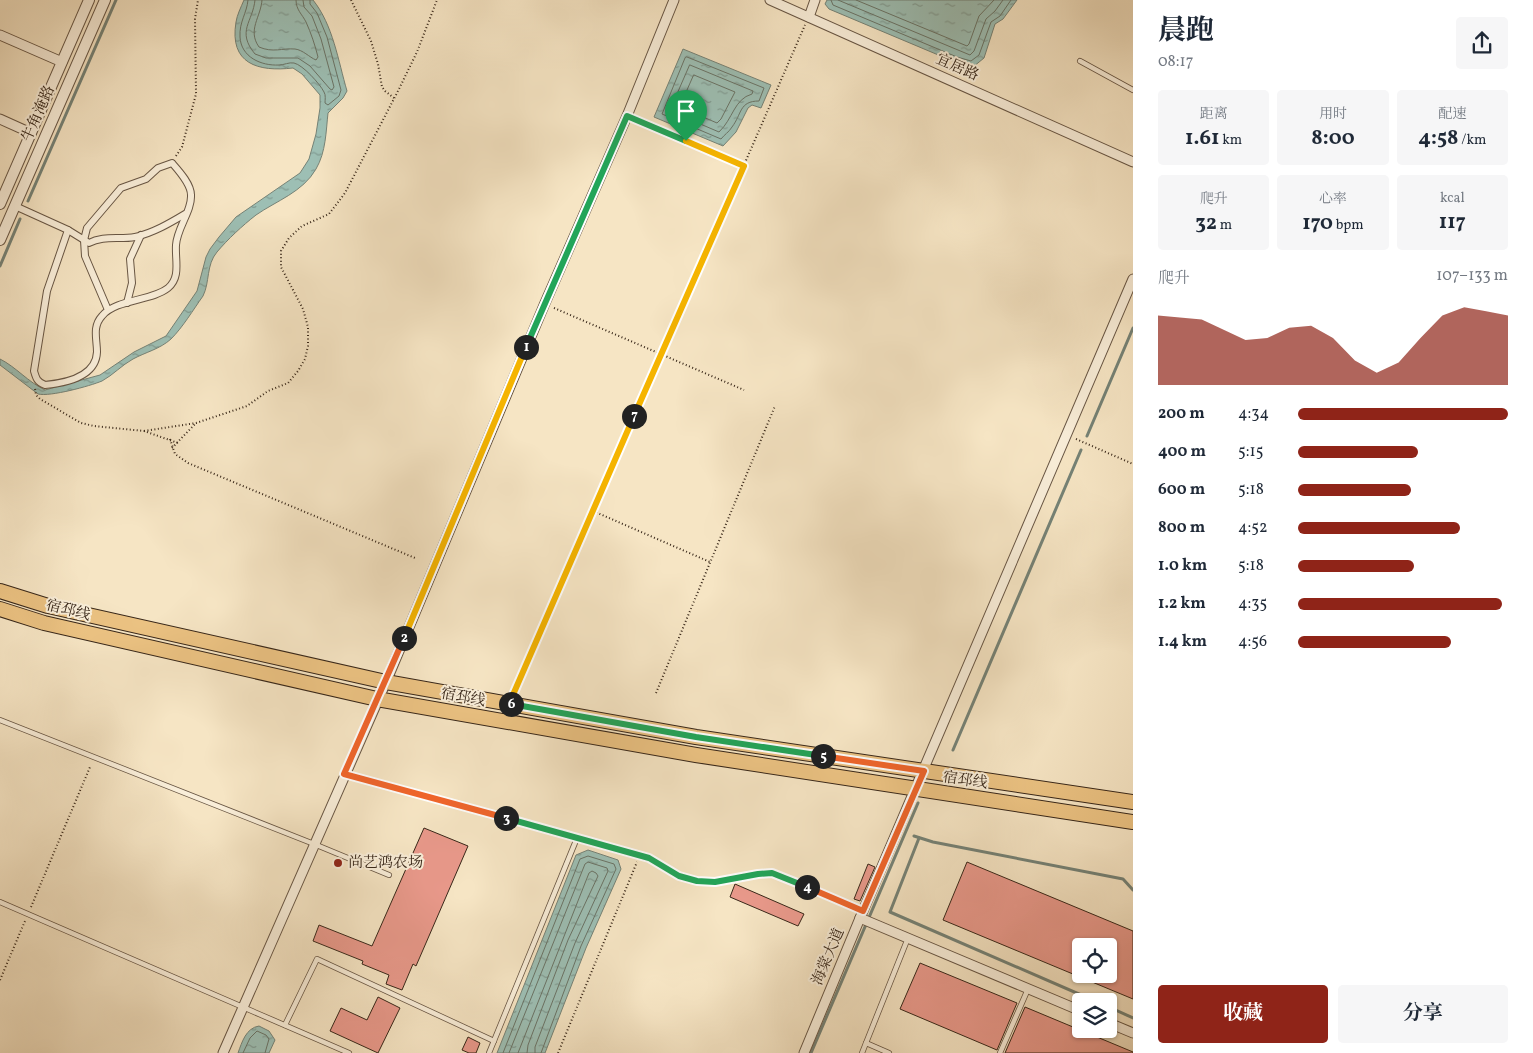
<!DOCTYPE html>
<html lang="zh">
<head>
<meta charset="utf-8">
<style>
	:root { --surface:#fff; --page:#f6f6f7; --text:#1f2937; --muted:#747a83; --accent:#8f2418 }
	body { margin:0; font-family:Vollkorn,"Noto Serif SC",serif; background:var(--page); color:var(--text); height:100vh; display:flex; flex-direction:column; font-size:19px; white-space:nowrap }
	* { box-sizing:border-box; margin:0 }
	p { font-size:16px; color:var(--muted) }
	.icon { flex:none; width:28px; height:28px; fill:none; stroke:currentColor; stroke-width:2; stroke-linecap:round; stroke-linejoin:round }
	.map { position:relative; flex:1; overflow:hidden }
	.details { display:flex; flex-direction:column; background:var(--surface); width:400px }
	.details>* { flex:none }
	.fabs { position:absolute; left:1072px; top:938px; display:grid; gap:10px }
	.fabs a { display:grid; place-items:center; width:45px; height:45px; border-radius:5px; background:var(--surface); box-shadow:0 1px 4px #0004; font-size:25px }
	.pin { position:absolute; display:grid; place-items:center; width:42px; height:42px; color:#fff; margin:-51px -21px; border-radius:50% 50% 50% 0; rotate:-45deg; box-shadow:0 0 5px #0007 }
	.pin .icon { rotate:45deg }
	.km { position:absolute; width:25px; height:25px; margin:-12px; border-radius:50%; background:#222; color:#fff; font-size:14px; line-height:25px; text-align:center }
	.round { display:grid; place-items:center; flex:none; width:52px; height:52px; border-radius:5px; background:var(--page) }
	.overview { display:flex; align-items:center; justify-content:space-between; height:85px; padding:0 25px }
	h1 { font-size:28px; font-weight:700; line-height:38px }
	.metrics { display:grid; grid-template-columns:repeat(3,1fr); gap:8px; height:85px; padding:5px 25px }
	.metrics div { display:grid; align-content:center; border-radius:5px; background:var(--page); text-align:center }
	.metrics b { font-size:21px; font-weight:700 }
	.metrics small { font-size:14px; font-weight:400 }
	.metrics p { font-size:14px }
	.chart { height:140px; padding:10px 25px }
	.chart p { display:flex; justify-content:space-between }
	.chart svg { width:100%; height:90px; margin-top:5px; fill:var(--accent); opacity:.7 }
	.cta { display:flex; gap:10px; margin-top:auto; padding:10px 25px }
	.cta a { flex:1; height:58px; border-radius:5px; background:var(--accent); color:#fff; font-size:20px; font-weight:700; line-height:58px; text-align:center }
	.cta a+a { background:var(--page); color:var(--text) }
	ul { padding:0 25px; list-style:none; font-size:16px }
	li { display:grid; grid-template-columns:80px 60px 1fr; align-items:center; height:38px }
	li i { height:12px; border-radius:6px; background:var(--accent) }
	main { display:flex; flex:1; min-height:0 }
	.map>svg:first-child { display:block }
	.water { fill:url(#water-ripples); stroke:#758276 }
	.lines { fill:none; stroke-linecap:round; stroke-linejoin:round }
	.shore { stroke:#6a7366; stroke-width:1 }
	.stream { stroke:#758276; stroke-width:3 }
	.building { fill:#e9998b; stroke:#382719; fill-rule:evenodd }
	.service-casing { stroke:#685644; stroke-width:6 }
	.pedestrian-casing { stroke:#685644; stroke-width:8 }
	.minor-casing { stroke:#685644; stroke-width:11 }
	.tertiary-casing { stroke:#685644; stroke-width:12 }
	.primary-casing { stroke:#382719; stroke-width:16 }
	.path { stroke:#382719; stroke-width:2; stroke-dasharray:1 2.5; stroke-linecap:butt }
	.service { stroke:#f9eed9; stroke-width:4.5 }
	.pedestrian { stroke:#f9eed9; stroke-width:6 }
	.minor { stroke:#f9eed9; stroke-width:9 }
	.tertiary { stroke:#f9eed9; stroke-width:10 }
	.primary { stroke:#ebc282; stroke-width:14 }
	.split-1-casing { stroke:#fff; stroke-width:10 }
	.split-2-casing { stroke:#fff; stroke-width:10 }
	.split-3-casing { stroke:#fff; stroke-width:10 }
	.split-4-casing { stroke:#fff; stroke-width:10 }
	.split-5-casing { stroke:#fff; stroke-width:10 }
	.split-6-casing { stroke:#fff; stroke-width:10 }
	.split-7-casing { stroke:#fff; stroke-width:10 }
	.split-8-casing { stroke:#fff; stroke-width:10 }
	.split-1 { stroke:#22a559; stroke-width:6 }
	.split-2 { stroke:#f5b400; stroke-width:6 }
	.split-3 { stroke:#f0652b; stroke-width:6 }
	.split-4 { stroke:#22a559; stroke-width:6 }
	.split-5 { stroke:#f0652b; stroke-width:6 }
	.split-6 { stroke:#22a559; stroke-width:6 }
	.split-7 { stroke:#f5b400; stroke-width:6 }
	.split-8 { stroke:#f5b400; stroke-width:6 }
	.poi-dot { fill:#8f2418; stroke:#f9eed9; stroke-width:2 }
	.labels { text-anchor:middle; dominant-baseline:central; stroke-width:4; stroke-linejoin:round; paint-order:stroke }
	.street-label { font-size:15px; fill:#382719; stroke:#f9eed9 }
	.poi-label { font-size:15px; fill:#382719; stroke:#f9eed9; text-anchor:start }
</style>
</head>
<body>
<main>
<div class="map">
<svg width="1133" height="1053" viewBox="0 0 1133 1053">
	<defs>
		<pattern id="water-ripples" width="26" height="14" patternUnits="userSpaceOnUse" patternTransform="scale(1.25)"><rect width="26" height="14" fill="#9dbfb4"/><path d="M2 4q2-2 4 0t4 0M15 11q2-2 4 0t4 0" fill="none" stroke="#819b92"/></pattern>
	</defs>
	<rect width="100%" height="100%" fill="#f6e5c4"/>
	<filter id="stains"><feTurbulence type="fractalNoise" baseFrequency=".004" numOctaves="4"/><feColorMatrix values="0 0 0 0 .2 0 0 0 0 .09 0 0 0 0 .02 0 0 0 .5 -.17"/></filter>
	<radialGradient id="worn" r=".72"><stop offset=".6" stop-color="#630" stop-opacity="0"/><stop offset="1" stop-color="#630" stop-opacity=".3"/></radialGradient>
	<g class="water">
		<path d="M244,0H313C333,25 338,60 347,91L343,98L328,113C326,131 326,152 316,169C303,192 276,201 256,215C242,226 228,239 217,252C206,265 210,282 203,296C193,310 183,327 171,339C160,349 146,352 133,359C122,365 113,375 102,381C90,386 50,397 38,394L0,365V359C16,367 28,382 45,390L100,375L134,352L166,336L197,291L206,257L210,249L219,237L236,217L300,173L309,159L316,134L320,108V95L302,74L293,68C258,72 229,64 236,22C237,15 241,7 244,0Z"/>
		<polygon points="827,0 1017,0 1003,19 995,24 984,58 973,67 955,62 829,9 825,4"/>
		<polygon points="683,49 771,85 761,108 752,105 748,108 736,132 723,146 654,117"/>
		<polygon points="588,850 618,860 621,869 586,948 545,1053 497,1053 576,855"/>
		<path d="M259,1026L269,1031L275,1040L269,1053H238C242,1042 246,1028 259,1026Z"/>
	</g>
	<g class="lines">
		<g class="shore">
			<path d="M248,0C247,13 239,22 240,37C241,57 261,66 279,65C284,65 289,62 294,63C303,65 320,84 324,92C326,95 325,100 325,103L328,105L339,96L341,90L327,37L317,13L310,4V0"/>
			<path d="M255,0C253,22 236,31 255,54L266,58H298L310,66L330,89L332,90L334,87L321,39L312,16L304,7L303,0"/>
			<path d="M262,0C261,17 247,30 259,47C273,53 282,48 295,49C303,50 309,57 316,60L318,57C315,45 311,33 306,22C302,14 296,10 296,0"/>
			<polyline points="831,0 833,5 957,57 971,61 979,55 991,22 1000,16 1011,0"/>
			<polyline points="838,0 970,55 974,51 986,19 995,11 1003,0"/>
			<polyline points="856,0 967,46 969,44 979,16 994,0"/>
			<path d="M687,57L764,88L759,101C739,101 742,114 732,127C729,132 724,135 721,139L662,114L685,58Z"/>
			<path d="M690,65L753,91L752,94C734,99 733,119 719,132L670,111Z"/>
			<polygon points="694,75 735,92 721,119 717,123 680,107"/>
			<polyline points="243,1053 250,1038 257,1031 266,1035 269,1039 265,1053"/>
			<polyline points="503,1053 580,859 588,856 614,864 616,869 581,946 541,1053"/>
			<polyline points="509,1053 585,864 588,862 607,868 608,871 575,943 535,1047 535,1053"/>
			<polyline points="518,1053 589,873 592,871 596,873 598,876 568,940 528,1045 527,1053"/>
		</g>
		<g class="stream">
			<polyline points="28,201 116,0"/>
			<polyline points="0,266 20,219"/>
			<polyline points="1087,436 1133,328"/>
			<polyline points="953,750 1081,450"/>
			<polyline points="914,836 933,842 1123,879 1133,890"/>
			<polyline points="919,838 890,912 1095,1001"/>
			<polyline points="1109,1007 1133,1018"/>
			<polyline points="811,1053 918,803"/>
		</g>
	</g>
	<g class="building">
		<polygon points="424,828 468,846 416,966 413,964 402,990 386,984 389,975 362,964 363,961 313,941 319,925 372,946"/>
		<path d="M967,862L1133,931V999L943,920ZM1081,946H1109V974H1081Z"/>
		<polygon points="868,864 875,867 860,901 854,899"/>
		<polygon points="735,884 804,914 798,926 730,897"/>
		<polygon points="920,963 1017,1003 997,1050 900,1009"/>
		<polygon points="378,997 400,1008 378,1053 330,1031 341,1008 367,1020"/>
		<polygon points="1025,1007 1133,1052 1133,1053 1005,1053"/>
		<polygon points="468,1037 480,1043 476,1053 469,1053 462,1050"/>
	</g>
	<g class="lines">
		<g class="service-casing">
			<g id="service">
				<polyline points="1080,61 1133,90"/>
				<polyline points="0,720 314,844 389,875"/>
				<path d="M346,774L649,858C659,864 669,871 680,876C710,889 741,875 773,873L863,911"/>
				<polyline points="0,902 349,1053"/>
				<polyline points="285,1025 317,959 494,1041"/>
				<polyline points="866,1043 908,938"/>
				<polyline points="489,1053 577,838"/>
				<polyline points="862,1053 866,1043 889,1053"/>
				<polyline points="1000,1053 1028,989"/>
			</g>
		</g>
		<g class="pedestrian-casing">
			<g id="pedestrian">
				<path d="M15,206L68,230L89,243C103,235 120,240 135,237C153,233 170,223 185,214"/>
				<path d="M68,230L47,291L34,371C36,378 37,382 45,385C66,383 96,377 97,352C97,339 92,327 102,316C116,299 152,301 168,288C181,277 175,261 176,245C177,228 192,211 191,195C191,184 179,171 172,163L158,168L146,179L121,188L87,228L84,240L85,256L108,310"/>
				<polyline points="127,303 132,283 130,259 141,235"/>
			</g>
		</g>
		<g class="minor-casing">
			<g id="minor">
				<polyline points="770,0 1133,162"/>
				<polyline points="809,17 815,0"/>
				<polyline points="0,35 62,62"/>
				<polyline points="0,119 31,133"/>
				<polyline points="860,918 1081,1011"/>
				<polyline points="1109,1023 1133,1033"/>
				<polyline points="223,1053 386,682 545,303 627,116 674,0"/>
				<polyline points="804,1053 860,918 1133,279"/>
			</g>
		</g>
		<g class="tertiary-casing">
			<g id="tertiary">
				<polyline points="0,204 89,0"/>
				<polyline points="0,240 105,0"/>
			</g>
		</g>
		<g class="primary-casing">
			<g id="primary">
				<polyline points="0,591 48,606 386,682 696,737 1133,802"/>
				<polyline points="0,609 44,623 377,699 696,755 1133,822"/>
			</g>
		</g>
		<g class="path">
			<polyline points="351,0 371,41 378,64 382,87 385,91 394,98"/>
			<polyline points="636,119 744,166"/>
			<polyline points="176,156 182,147 196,94 195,19 198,0"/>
			<polyline points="554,308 744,390"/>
			<polyline points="35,389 36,395 40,399 81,423 94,426 144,431 178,443"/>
			<polyline points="144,431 196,423 247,406 268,391 288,383 298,371 305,359 308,346 308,327 303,309 281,267 281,251 289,238 302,226 329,214 345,193 398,91 417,52 437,0"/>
			<polyline points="170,439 175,454 188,463 415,558"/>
			<polyline points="1076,439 1133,464"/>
			<polyline points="172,448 196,423"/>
			<polyline points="593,511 710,562"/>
			<polyline points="514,693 805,25"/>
			<polyline points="656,693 775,406"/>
			<polyline points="31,907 90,767"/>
			<polyline points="0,980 25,921"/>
			<polyline points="558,1053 637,862"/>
		</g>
		<use href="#service" class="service"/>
		<use href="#pedestrian" class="pedestrian"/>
		<use href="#minor" class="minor"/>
		<use href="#tertiary" class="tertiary"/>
		<use href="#primary" class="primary"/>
	</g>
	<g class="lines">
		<g class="split-1-casing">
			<polyline id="split-1" points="526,347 627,116 686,141"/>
		</g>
		<g class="split-2-casing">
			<polyline id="split-2" points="404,638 526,347"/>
		</g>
		<g class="split-3-casing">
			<polyline id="split-3" points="404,638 344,774 506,818"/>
		</g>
		<g class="split-4-casing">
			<polyline id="split-4" points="506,818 649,858 679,876 697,881 715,882 758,874 772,873 807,887"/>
		</g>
		<g class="split-5-casing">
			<polyline id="split-5" points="807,887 863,911 924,771 823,756"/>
		</g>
		<g class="split-6-casing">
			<polyline id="split-6" points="511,704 696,737 823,756"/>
		</g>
		<g class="split-7-casing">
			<polyline id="split-7" points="511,704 509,704 634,416"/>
		</g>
		<g class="split-8-casing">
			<polyline id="split-8" points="634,416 744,166 686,141"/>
		</g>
		<use href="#split-1" class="split-1"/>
		<use href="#split-2" class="split-2"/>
		<use href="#split-3" class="split-3"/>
		<use href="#split-4" class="split-4"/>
		<use href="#split-5" class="split-5"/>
		<use href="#split-6" class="split-6"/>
		<use href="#split-7" class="split-7"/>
		<use href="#split-8" class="split-8"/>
	</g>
	<circle class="poi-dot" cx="338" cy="863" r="5"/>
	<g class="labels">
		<g class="street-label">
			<text transform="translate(957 68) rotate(24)">宜居路</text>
			<text transform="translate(39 114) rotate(-66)">牛角淹路</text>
			<text transform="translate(68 611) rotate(14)">宿邳线</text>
			<text transform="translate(463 698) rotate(10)">宿邳线</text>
			<text transform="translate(965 781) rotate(8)">宿邳线</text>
			<text transform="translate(829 957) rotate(-67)">海棠大道</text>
		</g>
		<g class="poi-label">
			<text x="348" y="863">尚艺鸿农场</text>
		</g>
	</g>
	<rect width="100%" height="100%" filter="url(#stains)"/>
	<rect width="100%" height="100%" fill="url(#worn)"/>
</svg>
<div class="fabs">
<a><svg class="icon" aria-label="locate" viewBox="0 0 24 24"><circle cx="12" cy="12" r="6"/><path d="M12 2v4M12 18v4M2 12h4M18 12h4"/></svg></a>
<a><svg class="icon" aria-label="layers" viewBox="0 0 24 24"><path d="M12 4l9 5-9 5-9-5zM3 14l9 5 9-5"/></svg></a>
</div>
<div class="pin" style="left:686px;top:141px;background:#1e9e55"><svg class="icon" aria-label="arrive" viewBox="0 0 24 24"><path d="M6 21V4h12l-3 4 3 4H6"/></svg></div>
<b class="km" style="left:526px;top:347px">1</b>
<b class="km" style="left:404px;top:638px">2</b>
<b class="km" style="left:506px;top:818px">3</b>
<b class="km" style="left:807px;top:887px">4</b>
<b class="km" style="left:823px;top:756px">5</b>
<b class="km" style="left:511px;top:704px">6</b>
<b class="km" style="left:634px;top:416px">7</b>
</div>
<section class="details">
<div class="overview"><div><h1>晨跑</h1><p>08:17</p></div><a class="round"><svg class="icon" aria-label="share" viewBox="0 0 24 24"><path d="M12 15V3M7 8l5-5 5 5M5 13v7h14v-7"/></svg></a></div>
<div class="metrics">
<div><p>距离</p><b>1.61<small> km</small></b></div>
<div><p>用时</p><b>8:00</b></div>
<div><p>配速</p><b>4:58<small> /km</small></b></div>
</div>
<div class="metrics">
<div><p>爬升</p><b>32<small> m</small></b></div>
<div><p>心率</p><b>170<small> bpm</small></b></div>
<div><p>kcal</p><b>117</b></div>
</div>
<div class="chart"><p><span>爬升</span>107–133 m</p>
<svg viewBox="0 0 160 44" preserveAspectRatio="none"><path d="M0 44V10L10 11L20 12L30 17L40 22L50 21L60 16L70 15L80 21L90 32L100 38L110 33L120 21L130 10L140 6L150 8L160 10V44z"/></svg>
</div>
<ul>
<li><b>200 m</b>4:34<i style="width:100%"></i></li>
<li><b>400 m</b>5:15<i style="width:57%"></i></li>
<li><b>600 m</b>5:18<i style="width:54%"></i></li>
<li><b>800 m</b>4:52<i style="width:77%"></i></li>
<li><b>1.0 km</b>5:18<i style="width:55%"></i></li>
<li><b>1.2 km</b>4:35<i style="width:97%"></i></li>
<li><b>1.4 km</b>4:56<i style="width:73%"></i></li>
</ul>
<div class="cta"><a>收藏</a><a>分享</a></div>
</section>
</main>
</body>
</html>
